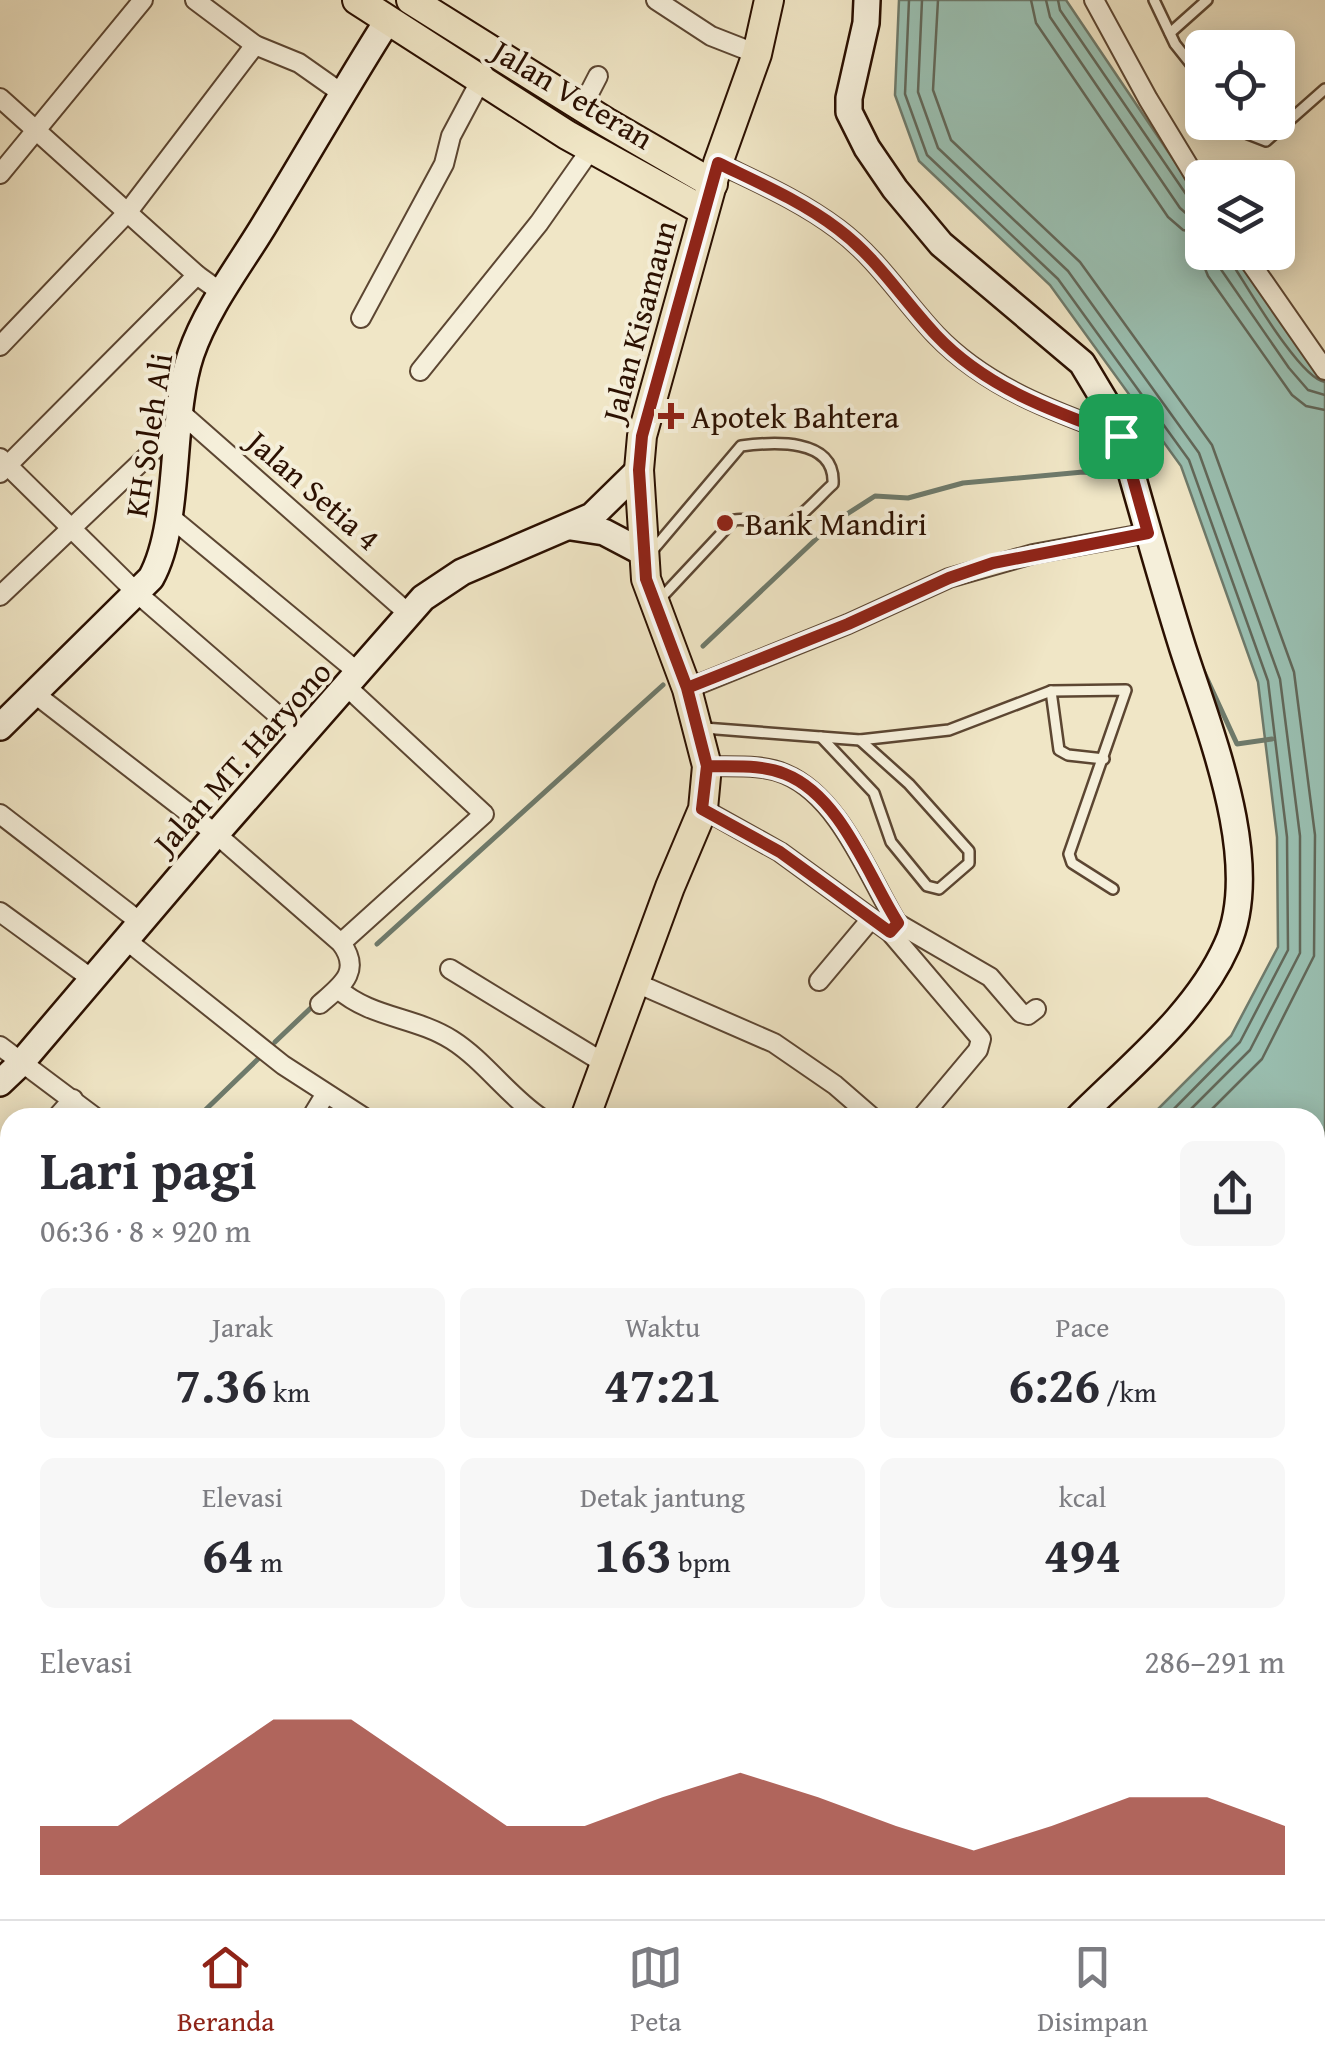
<!DOCTYPE html>
<html lang="id">
<head>
<meta charset="utf-8">
<style>
	:root { --surface:#fff; --page:#f7f7f7; --text:#2b2b33; --muted:#7c7c81; --line:#e1e1e2; --accent:#8f2418 }
	body { margin:0; font-family:"Gentium Book Plus",serif; background:var(--page); color:var(--text); height:100vh; display:flex; flex-direction:column; font-size:38px; white-space:nowrap }
	* { box-sizing:border-box; margin:0 }
	p { font-size:32px; color:var(--muted) }
	.icon { flex:none; width:55px; height:55px; fill:none; stroke:currentColor; stroke-width:2; stroke-linecap:round; stroke-linejoin:round }
	.map { position:relative; flex:1; overflow:hidden }
	.drawer { position:absolute; left:0px; top:1108px; width:1325px; height:812px; display:flex; flex-direction:column; background:var(--surface); border-radius:30px 30px 0 0; box-shadow:0 5px 25px #0003 }
	.drawer>* { flex:none }
	.controls { position:absolute; left:1185px; top:30px; display:grid; gap:20px }
	.controls a { display:grid; place-items:center; width:110px; height:110px; border-radius:15px; background:var(--surface); box-shadow:0 5px 25px #0003; font-size:50px }
	.pin { position:absolute; display:grid; place-items:center; width:85px; height:85px; color:#fff; margin:-42px; border-radius:20px; box-shadow:0 5px 15px #0006 }
	.round { display:grid; place-items:center; flex:none; width:105px; height:105px; border-radius:15px; background:var(--page) }
	.headline { display:flex; align-items:center; justify-content:space-between; height:170px; padding:0 40px }
	h1 { font-size:55px; font-weight:700; line-height:75px }
	.stats { display:grid; grid-template-columns:repeat(3,1fr); gap:15px; height:170px; padding:10px 40px }
	.stats div { display:grid; align-content:center; border-radius:15px; background:var(--page); text-align:center }
	.stats b { font-size:50px; font-weight:700 }
	.stats small { font-size:28px; font-weight:400 }
	.stats p { font-size:28px }
	.chart { height:280px; padding:20px 40px }
	.chart p { display:flex; justify-content:space-between }
	.chart svg { width:100%; height:180px; margin-top:10px; fill:var(--accent); opacity:.7 }
	.tab-bar { display:flex; justify-content:space-around; align-items:center; height:140px; border-top:2px solid var(--line); background:var(--surface); font-size:28px; color:var(--muted) }
	.tab-bar a { display:grid; justify-items:center; gap:5px }
	.tab-bar .selected { color:var(--accent) }
	.map>svg:first-child { display:block }
	.green { fill:#c0c390; stroke:#766a48; stroke-width:2.5 }
	.water { fill:#9ac0b2; stroke:#6e7a6b; stroke-width:2.5 }
	.lines { fill:none; stroke-linecap:round; stroke-linejoin:round }
	.shore { stroke:#62685a; stroke-width:2.5 }
	.stream { stroke:#6e7a6b; stroke-width:5 }
	.lane-casing { stroke:#5c4632; stroke-width:14 }
	.street-casing { stroke:#5c4632; stroke-width:22 }
	.secondary-casing { stroke:#2b1001; stroke-width:30 }
	.primary-casing { stroke:#2b1001; stroke-width:32 }
	.lane { stroke:#f5efda; stroke-width:9 }
	.street { stroke:#f5efda; stroke-width:18 }
	.secondary { stroke:#f5efda; stroke-width:25 }
	.primary { stroke:#f0e6c6; stroke-width:28 }
	.route-casing { stroke:#fff; stroke-width:20 }
	.route { stroke:#8f2418; stroke-width:12 }
	.poi-dot { fill:#8f2418; stroke:#f5efda; stroke-width:4 }
	.labels { text-anchor:middle; dominant-baseline:central; stroke-width:8; stroke-linejoin:round; paint-order:stroke }
	.street-label { font-size:32px; fill:#2b1001; stroke:#f5efda }
	.poi-label { font-size:32px; fill:#2b1001; stroke:#f5efda; text-anchor:start }
</style>
</head>
<body>
<div class="map">
<svg width="1325" height="1919" viewBox="0 0 1325 1919">
	<rect width="100%" height="100%" fill="#f0e6c6"/>
	<filter id="stains"><feTurbulence type="fractalNoise" baseFrequency=".002" numOctaves="4"/><feColorMatrix values="0 0 0 0 .2 0 0 0 0 .09 0 0 0 0 .02 0 0 0 .5 -.17"/></filter>
	<radialGradient id="worn" r=".72"><stop offset=".6" stop-color="#630" stop-opacity="0"/><stop offset="1" stop-color="#630" stop-opacity=".3"/></radialGradient>
	<g class="green">
		<polygon points="1325,1239 1325,1441 1315,1434 1315,1252"/>
		<polygon points="6,1697 10,1703 10,1876 0,1884 0,1703"/>
	</g>
	<g class="water">
		<polygon points="899,0 1066,0 1202,202 1202,252 1237,253 1325,377 1325,1208 1315,1223 1315,1118 1150,1117 1231,1036 1278,947 1277,837 1258,682 1181,466 1050,285 919,161 895,95"/>
		<polygon points="400,1910 617,1910 611,1919 395,1919"/>
	</g>
	<g class="lines">
		<g class="shore">
			<polyline points="909,0 905,94 927,155 1058,279 1189,460 1268,681 1287,837 1288,950 1240,1042 1165,1118"/>
			<polyline points="922,0 918,92 938,148 1068,271 1199,453 1280,679 1300,836 1300,953 1250,1050 1182,1118"/>
			<polyline points="938,0 933,90 951,140 1080,262 1212,445 1294,672 1315,835 1314,956 1262,1059 1203,1118"/>
			<polyline points="1031,0 1036,23 1168,217 1183,230 1202,234"/>
			<polyline points="1046,0 1050,17 1180,208 1189,216 1202,218"/>
			<polyline points="1058,0 1060,10 1190,200 1202,206"/>
			<polyline points="1202,248 1202,261 1208,276 1292,395 1306,406 1325,410"/>
			<polyline points="1217,252 1220,268 1289,368 1308,390 1325,395"/>
			<path d="M1230,252L1231,262C1247,286 1300,379 1325,382"/>
		</g>
		<g class="stream">
			<polyline points="703,646 833,523 875,496 908,498 963,483 1083,472 1118,476"/>
			<polyline points="1202,668 1237,744 1272,739"/>
			<polyline points="377,944 663,685"/>
			<polyline points="275,1042 316,1003"/>
			<polyline points="197,1118 258,1059"/>
		</g>
		<g class="lane-casing">
			<g id="lane">
				<polyline points="1154,0 1175,44 1202,78"/>
				<polyline points="1170,33 1207,0"/>
				<polyline points="1238,122 1248,134 1266,141 1325,89"/>
				<path d="M652,551L741,446C772,442 836,437 833,484C820,495 790,532 774,529C760,526 749,517 734,520L661,598"/>
				<polyline points="1051,691 1059,750 1068,755 1104,759"/>
				<polyline points="704,728 860,740 949,730 1051,691 1126,690 1069,854 1072,863 1113,889"/>
				<polyline points="821,737 874,793 891,842 927,886 939,889 969,863 969,851 909,784 860,740"/>
			</g>
		</g>
		<g class="street-casing">
			<g id="street">
				<polyline points="195,0 255,45 299,63 343,94"/>
				<polyline points="656,0 711,36 757,54"/>
				<polyline points="1094,0 1148,99 1202,188"/>
				<polyline points="0,98 197,275 222,293"/>
				<polyline points="582,107 598,76"/>
				<path d="M718,163C759,183 801,201 838,229C878,259 902,299 936,335C986,387 1054,412 1121,436"/>
				<polyline points="0,174 143,0"/>
				<polyline points="1243,252 1325,370"/>
				<polyline points="361,318 444,164 451,136 484,74"/>
				<polyline points="0,346 127,213 255,45"/>
				<polyline points="420,371 539,223 591,149"/>
				<polyline points="180,412 409,614"/>
				<polyline points="0,458 138,594 303,737"/>
				<polyline points="0,473 197,275"/>
				<polyline points="168,515 360,674"/>
				<polyline points="0,596 178,427"/>
				<polyline points="687,689 848,624 949,578 1033,554 1148,533"/>
				<path d="M35,694L216,834L341,943C362,971 342,985 320,1004"/>
				<path d="M707,766C733,767 762,764 785,774C840,797 868,876 897,923L890,932"/>
				<polyline points="703,809 780,852 890,932 981,1039 978,1050 921,1118"/>
				<polyline points="0,814 140,922"/>
				<polyline points="0,912 92,979"/>
				<polyline points="897,923 990,977 1021,1013 1028,1015 1036,1009"/>
				<polyline points="126,940 283,1065 365,1118"/>
				<polyline points="341,943 484,814 347,687"/>
				<polyline points="450,969 604,1063"/>
				<polyline points="819,981 871,919"/>
				<polyline points="634,982 774,1043 835,1085 873,1118"/>
				<path d="M338,989C371,1018 416,1017 452,1040C485,1061 508,1096 541,1118"/>
				<polyline points="0,1046 96,1118"/>
				<polyline points="56,1118 73,1099"/>
				<polyline points="311,1118 325,1095"/>
				<polyline points="0,1180 10,1168"/>
				<polyline points="0,1332 10,1321"/>
				<polyline points="1315,1451 1325,1460"/>
				<polyline points="0,1541 10,1527"/>
				<polyline points="0,1648 10,1642"/>
				<polyline points="971,1910 988,1919"/>
				<polyline points="1177,1910 1192,1919"/>
				<polyline points="892,1919 897,1910"/>
				<polyline points="1052,1919 1059,1910"/>
				<polyline points="1243,1919 1248,1910"/>
			</g>
		</g>
		<g class="secondary-casing">
			<g id="secondary">
				<path d="M867,0L866,23L849,98V112L867,148L895,189L941,244L1082,363L1106,403L1121,436C1141,507 1161,579 1183,649C1209,730 1264,863 1227,945C1197,1013 1130,1066 1078,1118"/>
				<polyline points="571,527 604,532 642,552"/>
				<path d="M0,727L151,578C182,522 169,419 191,354C207,307 241,264 266,222C307,155 346,86 388,20"/>
				<polyline points="0,1083 21,1063 216,834 423,598 462,572 592,516 639,470"/>
				<polyline points="342,1919 347,1910"/>
			</g>
		</g>
		<g class="primary-casing">
			<g id="primary">
				<polyline points="357,0 567,135 704,211"/>
				<polyline points="411,0 606,122 713,184"/>
				<polyline points="585,1118 670,887 703,809 707,766 687,689 646,579 639,470 642,436 718,163 757,54 769,0"/>
				<polyline points="248,1919 254,1910"/>
			</g>
		</g>
		<use href="#lane" class="lane"/>
		<use href="#street" class="street"/>
		<use href="#secondary" class="secondary"/>
		<use href="#primary" class="primary"/>
	</g>
	<g class="lines">
		<g class="route-casing">
			<path id="route" d="M1121,436L1148,533L993,563L949,578L848,624L687,688L707,766L702,809L780,852L890,932L898,923C868,876 841,796 785,774C761,764 733,767 707,766L687,688L646,579L639,470L642,436L718,163C759,183 801,201 838,229C878,259 902,299 936,335C986,388 1054,412 1121,436"/>
		</g>
		<use href="#route" class="route"/>
	</g>
	<g class="poi-dot">
		<path d="M666 401h10v10h10v10h-10v10h-10v-10h-10v-10h10z"/>
		<circle cx="725" cy="523" r="10"/>
	</g>
	<g class="labels">
		<g class="street-label">
			<text transform="translate(573 94) rotate(31)">Jalan Veteran</text>
			<text transform="translate(639 321) rotate(-75)">Jalan Kisamaun</text>
			<text transform="translate(148 435) rotate(-81)">KH Soleh Ali</text>
			<text transform="translate(314 490) rotate(41)">Jalan Setia 4</text>
			<text transform="translate(242 757) rotate(-48)">Jalan MT. Haryono</text>
		</g>
		<g class="poi-label">
			<text x="691" y="416">Apotek Bahtera</text>
			<text x="745" y="523">Bank Mandiri</text>
		</g>
	</g>
	<rect width="100%" height="100%" filter="url(#stains)"/>
	<rect width="100%" height="100%" fill="url(#worn)"/>
</svg>
<div class="controls">
<a><svg class="icon" aria-label="locate" viewBox="0 0 24 24"><circle cx="12" cy="12" r="6"/><path d="M12 2v4M12 18v4M2 12h4M18 12h4"/></svg></a>
<a><svg class="icon" aria-label="layers" viewBox="0 0 24 24"><path d="M12 4l9 5-9 5-9-5zM3 14l9 5 9-5"/></svg></a>
</div>
<div class="pin" style="left:1121px;top:436px;background:#1e9e55"><svg class="icon" aria-label="arrive" viewBox="0 0 24 24"><path d="M6 21V4h12l-3 4 3 4H6"/></svg></div>
<section class="drawer">
<div class="headline"><div><h1>Lari pagi</h1><p>06:36 · 8 × 920 m</p></div><a class="round"><svg class="icon" aria-label="share" viewBox="0 0 24 24"><path d="M12 15V3M7 8l5-5 5 5M5 13v7h14v-7"/></svg></a></div>
<div class="stats">
<div><p>Jarak</p><b>7.36<small> km</small></b></div>
<div><p>Waktu</p><b>47:21</b></div>
<div><p>Pace</p><b>6:26<small> /km</small></b></div>
</div>
<div class="stats">
<div><p>Elevasi</p><b>64<small> m</small></b></div>
<div><p>Detak jantung</p><b>163<small> bpm</small></b></div>
<div><p>kcal</p><b>494</b></div>
</div>
<div class="chart"><p><span>Elevasi</span>286–291 m</p>
<svg viewBox="0 0 160 44" preserveAspectRatio="none"><path d="M0 44V32L10 32L20 19L30 6L40 6L50 19L60 32L70 32L80 25L90 19L100 25L110 32L120 38L130 32L140 25L150 25L160 32V44z"/></svg>
</div>
</section>
</div>
<nav class="tab-bar">
<a class="selected"><svg class="icon" aria-label="home" viewBox="0 0 24 24"><path d="M3 11l9-7 9 7M6 9v11h12V9"/></svg>Beranda</a>
<a><svg class="icon" aria-label="map" viewBox="0 0 24 24"><path d="M3 6l6-2 6 2 6-2v14l-6 2-6-2-6 2zM9 4v14M15 6v14"/></svg>Peta</a>
<a><svg class="icon" aria-label="saved" viewBox="0 0 24 24"><path d="M7 4h10v16l-5-4-5 4z"/></svg>Disimpan</a>
</nav>
</body>
</html>
